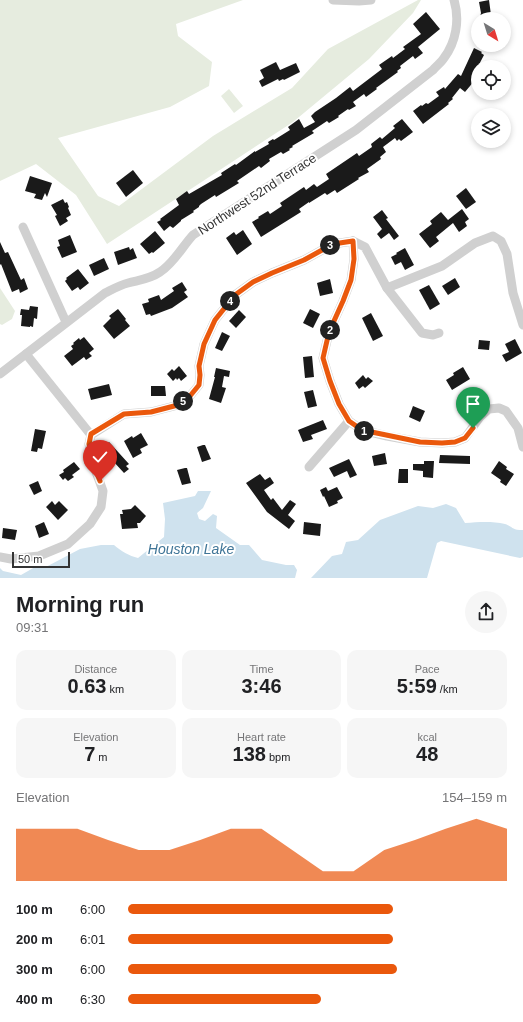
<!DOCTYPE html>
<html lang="en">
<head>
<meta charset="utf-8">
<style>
	:root { --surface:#fff; --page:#f6f6f6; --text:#202124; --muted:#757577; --accent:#ea580c }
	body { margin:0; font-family:Helvetica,sans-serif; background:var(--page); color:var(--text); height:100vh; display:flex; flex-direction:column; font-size:15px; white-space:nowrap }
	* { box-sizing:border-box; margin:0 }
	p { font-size:13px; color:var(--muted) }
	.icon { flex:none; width:22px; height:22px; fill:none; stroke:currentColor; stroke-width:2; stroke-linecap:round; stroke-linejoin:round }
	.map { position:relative; height:578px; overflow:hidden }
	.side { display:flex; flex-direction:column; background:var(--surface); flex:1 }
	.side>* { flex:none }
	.needle { width:26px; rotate:142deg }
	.fabs { position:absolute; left:471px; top:12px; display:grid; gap:8px }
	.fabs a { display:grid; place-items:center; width:40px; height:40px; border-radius:50%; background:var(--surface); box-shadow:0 2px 6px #0003; font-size:20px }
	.scale { position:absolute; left:12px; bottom:10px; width:58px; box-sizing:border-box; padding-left:4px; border:2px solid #333; border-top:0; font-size:11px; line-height:14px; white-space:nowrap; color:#333; -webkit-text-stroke:3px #fff; paint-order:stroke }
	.pin { position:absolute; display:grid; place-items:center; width:34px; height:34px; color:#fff; margin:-41px -17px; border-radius:50% 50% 50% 0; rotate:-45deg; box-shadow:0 0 4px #0007 }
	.pin .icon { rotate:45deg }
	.km { position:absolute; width:20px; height:20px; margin:-10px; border-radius:50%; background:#222; color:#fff; font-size:11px; line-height:20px; text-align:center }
	.round { display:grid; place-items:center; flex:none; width:42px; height:42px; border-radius:21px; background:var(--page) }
	.head { display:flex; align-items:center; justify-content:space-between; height:68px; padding:0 16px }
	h1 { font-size:22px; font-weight:700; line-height:30px }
	.stats { display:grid; grid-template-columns:repeat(3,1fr); gap:6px; height:68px; padding:4px 16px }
	.stats div { display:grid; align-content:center; border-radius:10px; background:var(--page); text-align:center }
	.stats b { font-size:20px; font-weight:700 }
	.stats small { font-size:11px; font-weight:400 }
	.stats p { font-size:11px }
	.chart { height:112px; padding:8px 16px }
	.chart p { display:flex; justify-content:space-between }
	.chart svg { width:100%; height:72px; margin-top:4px; fill:var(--accent); opacity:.7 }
	ul { padding:0 16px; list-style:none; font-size:13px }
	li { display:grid; grid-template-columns:64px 48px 1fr; align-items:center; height:30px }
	li i { height:10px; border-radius:5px; background:var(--accent) }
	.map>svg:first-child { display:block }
	.green { fill:#e6ecdf }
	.water { fill:#cfe2ee }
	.building { fill:#1a1a1a }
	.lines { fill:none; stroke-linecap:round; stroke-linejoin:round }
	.minor { stroke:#d0d0d0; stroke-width:9 }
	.route-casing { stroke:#fff; stroke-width:8 }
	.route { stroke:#ea580c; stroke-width:5 }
	.labels { text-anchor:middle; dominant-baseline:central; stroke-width:4; stroke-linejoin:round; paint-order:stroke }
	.street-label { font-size:13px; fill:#333; stroke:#fff }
	.water-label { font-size:14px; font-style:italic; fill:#3f7597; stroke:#fff }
</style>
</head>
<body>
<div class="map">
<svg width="523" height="578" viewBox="0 0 523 578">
	<rect width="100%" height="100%" fill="#fff"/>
	<g class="green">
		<polygon points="0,0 243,0 176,24 178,36 212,62 209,86 170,107 58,138 98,196 119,206 213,136 292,88 328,49 418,0 421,0 413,13 369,59 293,122 107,244 76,195 36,164 0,181"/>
		<polygon points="229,89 243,106 234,113 221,96"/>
		<polygon points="0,288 15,311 12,319 2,325 0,324"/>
	</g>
	<g class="water">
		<path d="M198,491H211L203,508L197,513L199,519L205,521L213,514L217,516L216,528L240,545H249L262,560L286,565H294L297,570L295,578H0V568L3,571L21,575L35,567L44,568L80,549L101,545H114C121,551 129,556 138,558L164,537L165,519L163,503L195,496Z"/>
		<path d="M446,504L456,508L465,523C479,522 492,521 505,524C514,527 511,530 523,530V557L520,558L441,541L437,543L427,578H311L332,556L342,554L346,542L358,540L380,520L418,506L433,508Z"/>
	</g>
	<g class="building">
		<polygon points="489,0 491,15 480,17 481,13 479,2"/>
		<polygon points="426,12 440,29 418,47 423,53 415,59 413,56 400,66 401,68 397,71 398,72 376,88 377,89 366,97 364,94 353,102 356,106 349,110 348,109 338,116 339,117 329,123 327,121 312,131 314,133 292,146 293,147 289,149 290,150 283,154 281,152 269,159 270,161 261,168 259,166 237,181 239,183 216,197 215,195 201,204 199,206 199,207 193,211 194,212 181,220 181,221 173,228 170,226 164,231 157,222 161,220 160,219 179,205 176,199 187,191 189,194 222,175 221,173 235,164 236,165 255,151 255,152 269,144 268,142 273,139 274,140 290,130 288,127 299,119 304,128 315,122 311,116 315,112 336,98 350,87 353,91 382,69 379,65 392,56 393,58 405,49 403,47 421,34 413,24"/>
		<polygon points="474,48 482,52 481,53 484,55 472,78 475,80 465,92 460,88 452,98 453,99 448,103 449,104 423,124 413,111 421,105 422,106 426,103 428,104 439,96 436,92 444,87 445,89 458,74 461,76"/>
		<polygon points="276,62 280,70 296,63 300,72 284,80 283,79 279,81 278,79 262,87 259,81 264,78 260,70"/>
		<polygon points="402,119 413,132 401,141 399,139 397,141 395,138 383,147 386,152 380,157 381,159 367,169 369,172 358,178 359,179 337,193 335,190 327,195 325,193 309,203 309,202 299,209 301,212 261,237 252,222 259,218 258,217 268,211 270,214 282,206 280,203 304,187 306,190 314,184 317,187 329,179 326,174 357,153 359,156 372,147 371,144 380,137 382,139 395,128 393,126"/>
		<polygon points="133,170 143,183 126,197 116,183"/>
		<polygon points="30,176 52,183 47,197 45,193 42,200 34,198 36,194 25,191"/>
		<polygon points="466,188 476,202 466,209 456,196"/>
		<polygon points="63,199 65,203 67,202 69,207 68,208 71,215 66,218 68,221 60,226 55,216 57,215 51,205"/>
		<polygon points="462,209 469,219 465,222 467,226 459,232 453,223 436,237 439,241 430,248 419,234 432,224 430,221 441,212 448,220"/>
		<polygon points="382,210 388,218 386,219 399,236 394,240 389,233 381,239 377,234 382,229 373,217"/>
		<polygon points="243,230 252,244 237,255 226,238 234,232 236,235"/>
		<polygon points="155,231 165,243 153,253 152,252 149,254 140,244"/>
		<polygon points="70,235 77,252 62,258 57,247 60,246 58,240"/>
		<polygon points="0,242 5,253 8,252 21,280 24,278 28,289 20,293 19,289 12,292 1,264 0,265"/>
		<polygon points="129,247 130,250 133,248 137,258 118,265 114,252"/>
		<polygon points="405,248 414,265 405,270 401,262 395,265 391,257 397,254 396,253"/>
		<polygon points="104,258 109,269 94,276 89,265"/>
		<polygon points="78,269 89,283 80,290 78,287 72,291 65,281 67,279 66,278"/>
		<polygon points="455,278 460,287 448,295 442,286"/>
		<polygon points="330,279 333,293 320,296 317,283"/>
		<polygon points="182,282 187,290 184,292 188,297 172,308 151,316 150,314 146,315 142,304 149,302 148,299 159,295 161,300 174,291 172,288"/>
		<polygon points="429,285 440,304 430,310 419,290"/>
		<polygon points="30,306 38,307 37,319 34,318 33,327 30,326 30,327 21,326 22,315 20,315 21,309 29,310"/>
		<polygon points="118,309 126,319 125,320 130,326 114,339 103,326 111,318 109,316"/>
		<polygon points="310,309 320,314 313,328 303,323"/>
		<polygon points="239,310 246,317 236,328 229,321"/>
		<polygon points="371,313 383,336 373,341 362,318"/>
		<polygon points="222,332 230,336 222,351 215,348"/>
		<polygon points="84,337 94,349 89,353 92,356 86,360 84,357 72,366 64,356 73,349 71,346 74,344 73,343 79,338 80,340"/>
		<polygon points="515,339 522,353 506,362 502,355 509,352 505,344"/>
		<polygon points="479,340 490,341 489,350 478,349"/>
		<polygon points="312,356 314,377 305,378 303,357"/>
		<polygon points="179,366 187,376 181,381 179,378 177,380 176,378 173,381 167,374 172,369 174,371"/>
		<polygon points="463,367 470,379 452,390 446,380 454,375 453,373"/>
		<polygon points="216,368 230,371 229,377 224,376 222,387 226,388 221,403 209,399 215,377 214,377"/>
		<polygon points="363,375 366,379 368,377 373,381 365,388 363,386 359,389 355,383"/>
		<polygon points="109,384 112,395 91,400 88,389"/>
		<polygon points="151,386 165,386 166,396 151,396"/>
		<polygon points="313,390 317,406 308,408 304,392"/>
		<polygon points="413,406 425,411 420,422 409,417"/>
		<polygon points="323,420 327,429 311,435 313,439 303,442 298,430"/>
		<polygon points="35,429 46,431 42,449 38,448 37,452 31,451"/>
		<polygon points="141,433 148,445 140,449 142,453 133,458 124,441 132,436 133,438"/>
		<polygon points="109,442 129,464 126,466 129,469 124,473 102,449"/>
		<polygon points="203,445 205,445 211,459 202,462 197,447"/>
		<polygon points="385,453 387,464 374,466 372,456"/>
		<polygon points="440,455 470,456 470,464 439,463"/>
		<polygon points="349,459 357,475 350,478 347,471 334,477 329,468"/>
		<polygon points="424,461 434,461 433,478 423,477 423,471 413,470 413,464 424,464"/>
		<polygon points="499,461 507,467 506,469 514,474 506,486 500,482 501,480 491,473"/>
		<polygon points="74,462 80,469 72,475 74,477 68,481 65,478 63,480 59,475 64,472 63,470"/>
		<polygon points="185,468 187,468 191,483 182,485 177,470"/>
		<polygon points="399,469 408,469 408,483 398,483"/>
		<polygon points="260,474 265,480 270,477 274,483 264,490 271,500 273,498 282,510 290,500 296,504 288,515 295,521 289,529 267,512 246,483"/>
		<polygon points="38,481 42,491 34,495 29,485"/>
		<polygon points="326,487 328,491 337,487 343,498 337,501 338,503 329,507 324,496 323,497 320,490"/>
		<polygon points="52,501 55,505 59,501 68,510 58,520 46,507"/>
		<polygon points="135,505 146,516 140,523 137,523 138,528 122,529 120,514 123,514 122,510 131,509"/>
		<polygon points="44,522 49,534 39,538 35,526"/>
		<polygon points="304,522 321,524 320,536 303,534"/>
		<polygon points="3,528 17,530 15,540 2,538"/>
	</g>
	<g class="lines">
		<g class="minor">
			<polyline points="333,0 359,1 371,0"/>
			<polyline points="23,227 66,322"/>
			<polyline points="353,241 354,259 351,280 343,301 329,332 323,358 330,381 339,404 349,421 362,430 387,436 420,442 442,443 455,442 465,438 480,417 489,409 499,408 506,411 518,428 523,447"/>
			<polyline points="353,241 365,247 387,288 442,266 475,243 493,236 501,241 507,254 513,293 523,325"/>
			<polyline points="387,288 422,333 433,335 439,333"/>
			<polyline points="26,354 91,435"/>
			<path d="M0,374L105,293C113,289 120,285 128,283C139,280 150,279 160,272C174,263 182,247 193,235L356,130L433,70C436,66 441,63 444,58C456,42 460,20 454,0"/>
			<polyline points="309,467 349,421"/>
			<polyline points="0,557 11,559 39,556 68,544 90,524 101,507 103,491 94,466 89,444 91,435 124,414 151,412 178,405 190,396 199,385 200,375 199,366 204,344 215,320 235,295 253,282 272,273 304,260 333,244 353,241"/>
		</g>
	</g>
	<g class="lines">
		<g class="route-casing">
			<polyline id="route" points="100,481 94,466 89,444 91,434 124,414 151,412 178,405 190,396 199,385 200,375 199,366 204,344 215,320 235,295 253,282 272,273 304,260 333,244 353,241 354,259 351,280 343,301 329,332 323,358 330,381 339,404 349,421 362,430 420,442 442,443 455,442 465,438 473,428"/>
		</g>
		<use href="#route" class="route"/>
	</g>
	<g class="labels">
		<g class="street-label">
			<text transform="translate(257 194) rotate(-33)">Northwest 52nd Terrace</text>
		</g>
		<g class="water-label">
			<text x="191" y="549">Houston Lake</text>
		</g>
	</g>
</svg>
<div class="fabs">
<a><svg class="needle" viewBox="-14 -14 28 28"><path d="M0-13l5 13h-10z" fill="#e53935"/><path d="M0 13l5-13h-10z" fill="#757577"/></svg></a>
<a><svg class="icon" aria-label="locate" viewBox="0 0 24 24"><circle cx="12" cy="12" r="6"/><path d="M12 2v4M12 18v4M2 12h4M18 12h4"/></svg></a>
<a><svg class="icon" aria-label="layers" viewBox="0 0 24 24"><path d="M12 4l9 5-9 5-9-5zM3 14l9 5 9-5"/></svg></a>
</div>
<div class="scale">50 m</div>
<div class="pin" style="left:473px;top:428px;background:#1e9e55"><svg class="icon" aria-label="arrive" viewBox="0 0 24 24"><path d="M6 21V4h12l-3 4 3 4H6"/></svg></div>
<div class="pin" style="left:100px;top:481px;background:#d93025"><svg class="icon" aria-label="check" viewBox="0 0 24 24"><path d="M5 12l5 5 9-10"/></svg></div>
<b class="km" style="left:364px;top:431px">1</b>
<b class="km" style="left:330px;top:330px">2</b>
<b class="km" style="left:330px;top:245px">3</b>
<b class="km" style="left:230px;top:301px">4</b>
<b class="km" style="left:183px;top:401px">5</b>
</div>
<section class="side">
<div class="head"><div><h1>Morning run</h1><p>09:31</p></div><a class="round"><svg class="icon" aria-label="share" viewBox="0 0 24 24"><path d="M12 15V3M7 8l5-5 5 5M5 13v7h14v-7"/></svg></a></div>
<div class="stats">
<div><p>Distance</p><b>0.63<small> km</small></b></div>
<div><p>Time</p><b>3:46</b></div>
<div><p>Pace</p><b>5:59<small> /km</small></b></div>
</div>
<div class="stats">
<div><p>Elevation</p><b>7<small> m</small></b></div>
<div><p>Heart rate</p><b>138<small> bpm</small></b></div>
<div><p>kcal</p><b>48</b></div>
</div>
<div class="chart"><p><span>Elevation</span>154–159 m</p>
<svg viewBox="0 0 160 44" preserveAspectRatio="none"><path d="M0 44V12L10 12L20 12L30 19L40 25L50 25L60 19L70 12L80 12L90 25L100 38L110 38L120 25L130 19L140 12L150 6L160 12V44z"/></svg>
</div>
<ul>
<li><b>100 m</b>6:00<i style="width:70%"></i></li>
<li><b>200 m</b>6:01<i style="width:70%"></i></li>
<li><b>300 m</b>6:00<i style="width:71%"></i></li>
<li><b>400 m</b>6:30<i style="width:51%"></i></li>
</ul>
</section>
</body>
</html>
